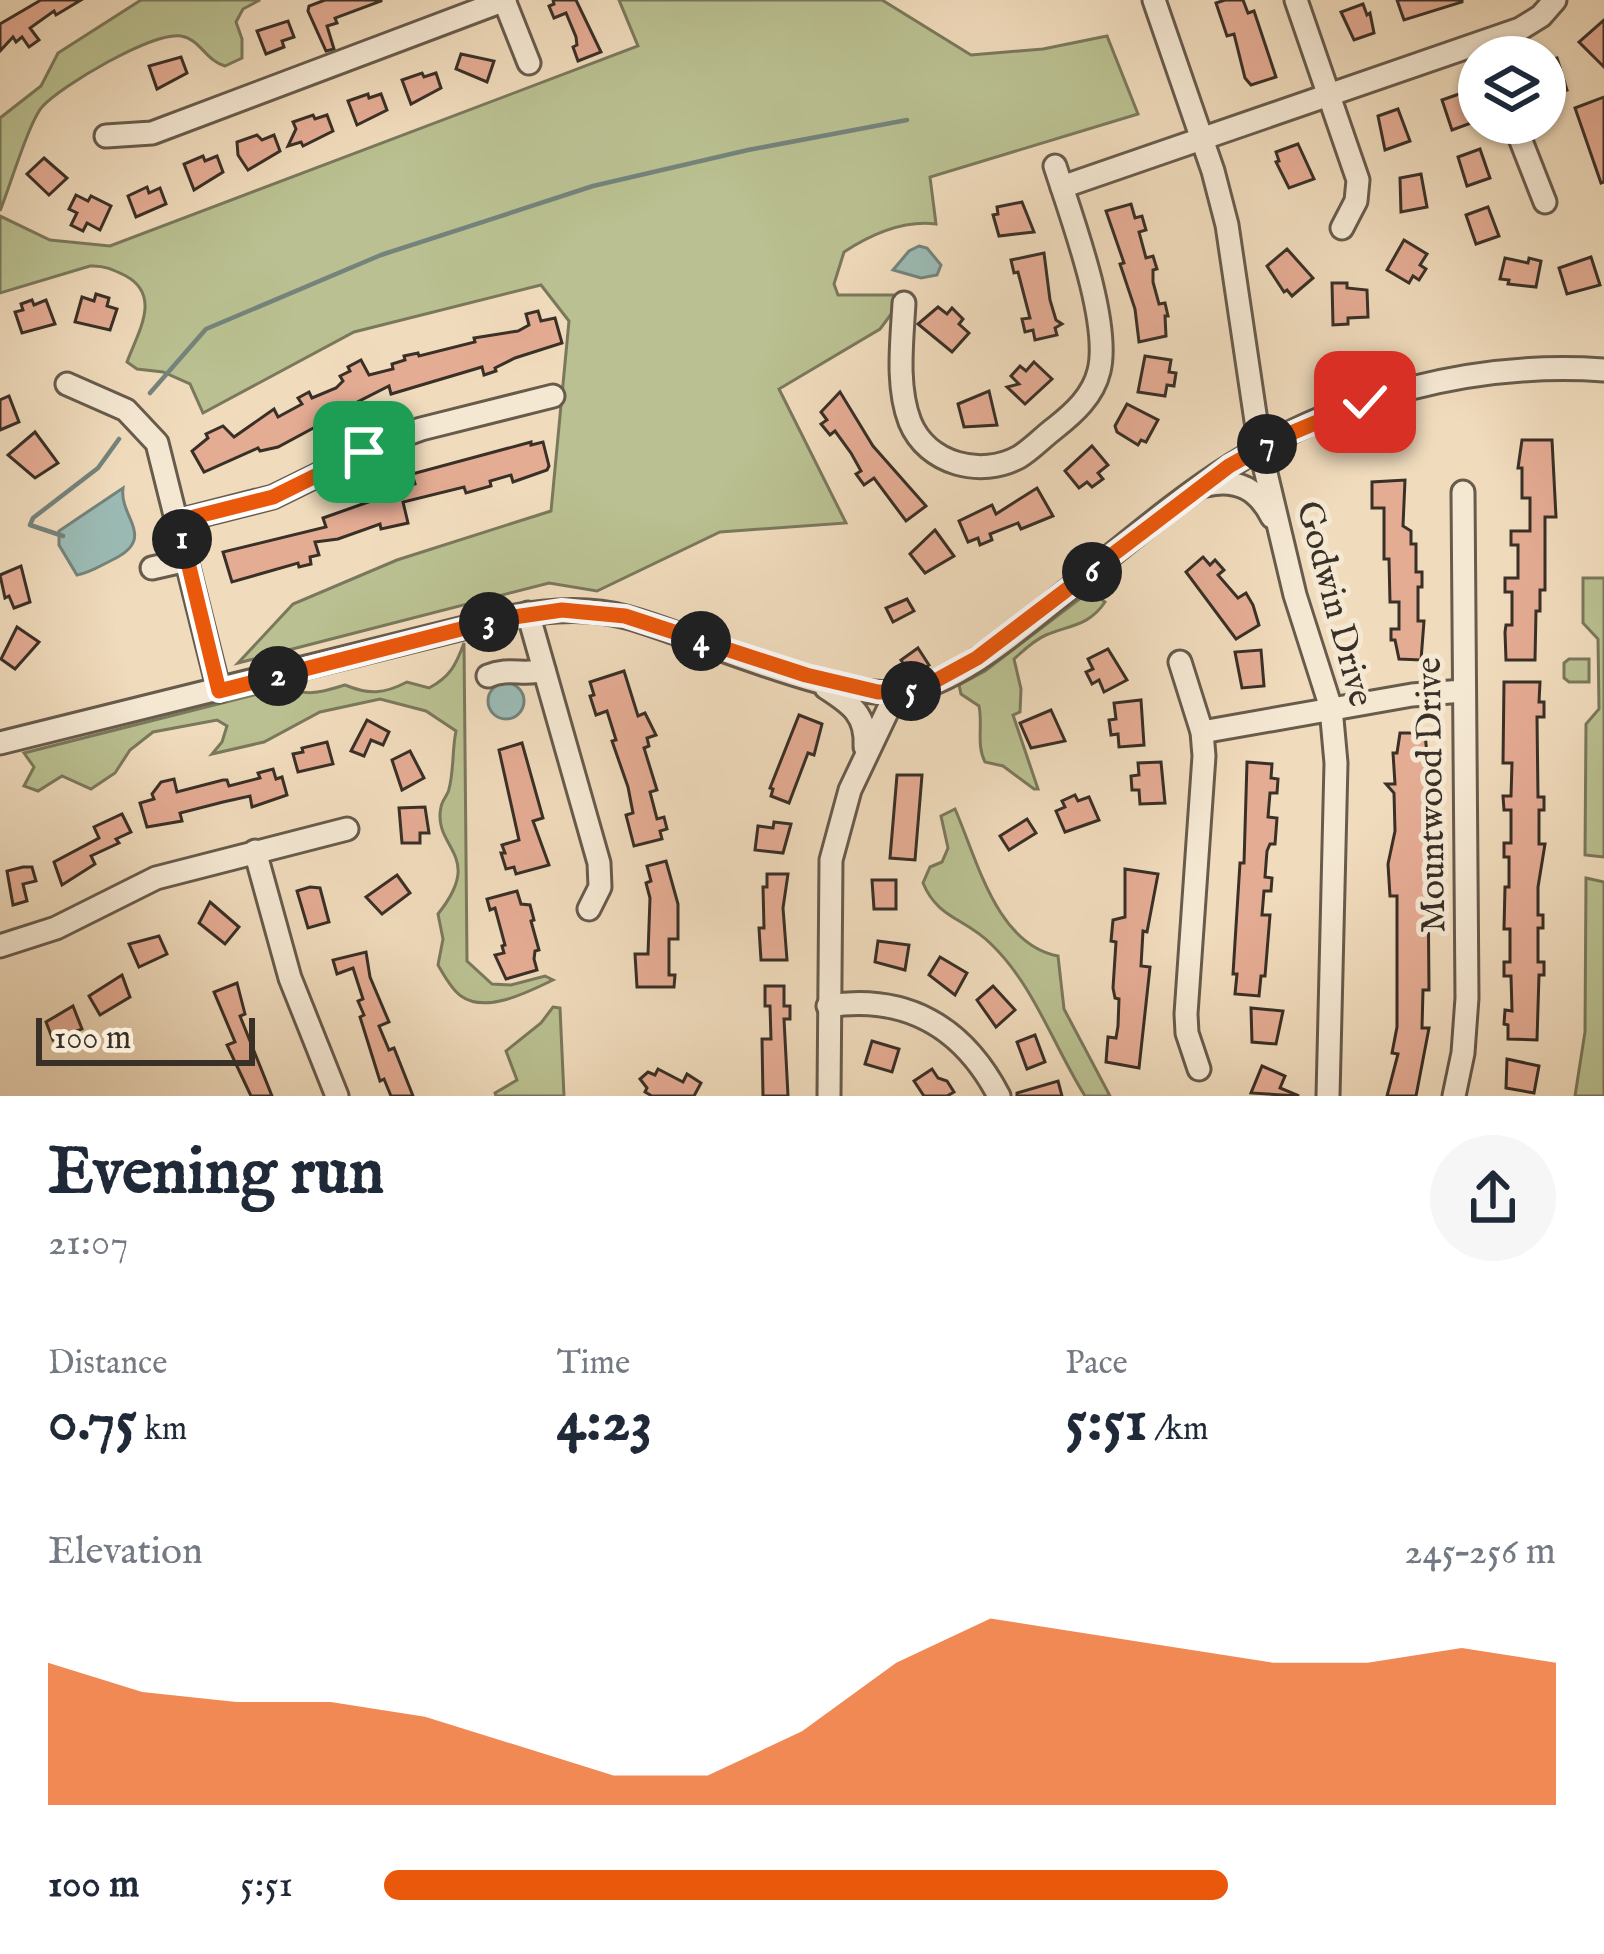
<!DOCTYPE html>
<html lang="en">
<head>
<meta charset="utf-8">
<style>
	:root { --surface:#fff; --page:#f6f6f7; --text:#1f2937; --muted:#747a83; --accent:#ea580c }
	body { margin:0; font-family:"IM FELL English",serif; background:var(--page); color:var(--text); height:100vh; display:flex; flex-direction:column; font-size:45px; white-space:nowrap }
	* { box-sizing:border-box; margin:0 }
	p { font-size:39px; color:var(--muted) }
	.icon { flex:none; width:66px; height:66px; fill:none; stroke:currentColor; stroke-width:2; stroke-linecap:round; stroke-linejoin:round }
	.map { position:relative; height:1096px; overflow:hidden }
	.drawer { display:flex; flex-direction:column; background:var(--surface); flex:1 }
	.drawer>* { flex:none }
	.tools { position:absolute; left:1458px; top:36px; display:grid; gap:24px }
	.tools a { display:grid; place-items:center; width:108px; height:108px; border-radius:50%; background:var(--surface); box-shadow:0 3px 9px #0004; font-size:60px }
	.scale { position:absolute; left:36px; bottom:30px; width:219px; box-sizing:border-box; padding-left:12px; border:6px solid #393027; border-top:0; font-size:33px; line-height:42px; white-space:nowrap; color:#393027; -webkit-text-stroke:9px #f5e8d3; paint-order:stroke }
	.pin { position:absolute; display:grid; place-items:center; width:102px; height:102px; color:#fff; margin:-51px; border-radius:24px; box-shadow:0 6px 18px #0006 }
	.km { position:absolute; width:60px; height:60px; margin:-30px; border-radius:50%; background:#222; color:#fff; font-size:33px; line-height:60px; text-align:center }
	.round { display:grid; place-items:center; flex:none; width:126px; height:126px; border-radius:63px; background:var(--page) }
	.overview { display:flex; align-items:center; justify-content:space-between; height:204px; padding:0 48px }
	h1 { font-size:66px; font-weight:700; line-height:90px }
	.stats { display:grid; grid-template-columns:repeat(3,1fr); gap:18px; height:204px; padding:12px 48px }
	.stats div { display:grid; align-content:center }
	.stats b { font-size:60px; font-weight:700 }
	.stats small { font-size:33px; font-weight:400 }
	.stats p { font-size:33px }
	.chart { height:336px; padding:24px 48px }
	.chart p { display:flex; justify-content:space-between }
	.chart svg { width:100%; height:216px; margin-top:12px; fill:var(--accent); opacity:.7 }
	ul { padding:0 48px; list-style:none; font-size:39px }
	li { display:grid; grid-template-columns:192px 144px 1fr; align-items:center; height:90px }
	li i { height:30px; border-radius:15px; background:var(--accent) }
	.map>svg:first-child { display:block }
	.green { fill:#bac091; stroke:#7a785c; stroke-width:3 }
	.water { fill:#9bbbb5; stroke:#74837c; stroke-width:3 }
	.lines { fill:none; stroke-linecap:round; stroke-linejoin:round }
	.stream { stroke:#74837c; stroke-width:4.5 }
	.building { fill:#e5ac94; stroke:#393027; stroke-width:3 }
	.minor-casing { stroke:#675b4c; stroke-width:27 }
	.minor { stroke:#f5e8d3; stroke-width:21 }
	.route-casing { stroke:#fff; stroke-width:24 }
	.route { stroke:#ea580c; stroke-width:15 }
	.labels { text-anchor:middle; dominant-baseline:central; stroke-width:10; stroke-linejoin:round; paint-order:stroke }
	.street-label { font-size:36px; fill:#393027; stroke:#f5e8d3 }
</style>
</head>
<body>
<div class="map">
<svg width="1604" height="1096" viewBox="0 0 1604 1096">
	<rect width="100%" height="100%" fill="#f0dbbc"/>
	<filter id="stains"><feTurbulence type="fractalNoise" baseFrequency=".00167" numOctaves="4"/><feColorMatrix values="0 0 0 0 .2 0 0 0 0 .09 0 0 0 0 .02 0 0 0 .5 -.17"/></filter>
	<radialGradient id="worn" r=".72"><stop offset=".6" stop-color="#630" stop-opacity="0"/><stop offset="1" stop-color="#630" stop-opacity=".3"/></radialGradient>
	<g class="green">
		<path d="M141,0H260L243,9L236,22L242,39V58L225,66C206,61 200,39 181,36C153,31 61,86 42,107C29,122 9,189 0,211V118L41,86L58,53Z"/>
		<path d="M619,0H882L971,55L1043,49L1107,36L1138,114L930,177L936,224C904,220 870,235 844,252L834,284L838,295H893L898,305L880,329L779,389L846,523L720,532L597,591L549,583L238,663L293,604L397,560L551,511L569,321L541,285L354,332L203,413L190,384L163,372L137,369L127,362C138,332 162,296 126,276C114,270 104,265 90,266L0,293V216L50,240L110,246L638,46Z"/>
		<polygon points="1583,578 1604,578 1604,857 1585,855 1586,724 1599,709 1598,639 1583,623"/>
		<path d="M1090,591L1105,602C1089,626 1070,625 1046,635C1034,640 1024,650 1014,659L1021,689L1020,712L1013,715L1038,789H1034L1003,766L985,762C976,745 983,725 979,706L961,694L959,685L985,671Z"/>
		<path d="M464,643L467,961L492,984L511,985L545,976L553,980C528,992 486,1014 461,996C451,989 444,975 438,965L443,939L438,914C486,854 432,849 441,807C442,800 448,795 449,789C454,771 452,750 456,731L426,711L380,699L320,712L264,742L212,754L222,742L227,726L217,720L153,732L130,750L115,773L91,789L62,776L38,791L24,786L34,767L24,753L289,686C305,699 327,690 345,685C369,695 384,694 407,682L429,688C450,677 456,665 464,643Z"/>
		<polygon points="1569,659 1589,659 1589,682 1569,682 1564,678 1564,663"/>
		<path d="M955,809C977,859 996,944 1058,956L1064,1009L1110,1096H1085C1054,1047 1034,985 991,944C965,918 938,919 923,883L930,867L942,862L948,848L941,816Z"/>
		<polygon points="1586,878 1604,882 1604,1096 1575,1096 1585,1032"/>
		<polygon points="553,1007 560,1008 564,1096 496,1096 495,1093 517,1080 506,1051 541,1023"/>
	</g>
	<g class="water">
		<polygon points="919,246 927,248 941,265 937,275 921,278 893,270 909,251"/>
		<path d="M123,488C119,518 158,538 112,560C100,566 89,573 77,575L59,545V531Z"/>
		<circle cx="506" cy="701" r="18"/>
	</g>
	<g class="lines">
		<g class="stream">
			<polyline points="150,393 206,329 381,255 593,186 748,150 907,120"/>
			<polyline points="63,536 30,525 33,518 98,468 119,439"/>
		</g>
	</g>
	<g class="building">
		<polygon points="41,0 81,0 56,15 54,11 30,28 39,40 29,47 22,37 16,42 13,37 0,51 0,24"/>
		<polygon points="325,0 381,0 381,1 335,18 337,23 327,26 334,49 326,51 308,11 309,6"/>
		<polygon points="553,0 576,0 601,52 578,61 573,47 577,45 576,37 566,13 554,18 549,6 554,4"/>
		<polygon points="1225,0 1243,0 1248,13 1254,11 1276,77 1251,85 1245,78 1234,34 1227,36 1216,3"/>
		<polygon points="1397,0 1462,0 1462,2 1404,20"/>
		<polygon points="1363,4 1367,15 1370,13 1374,33 1354,40 1341,12"/>
		<polygon points="1604,20 1604,67 1579,42"/>
		<polygon points="288,21 294,37 282,41 284,47 266,54 257,31"/>
		<polygon points="461,54 494,61 487,82 456,69"/>
		<polygon points="181,57 187,73 157,89 149,66"/>
		<polygon points="1557,58 1567,90 1545,97 1545,62"/>
		<polygon points="422,73 424,77 436,73 441,88 411,104 402,80"/>
		<polygon points="1462,93 1474,122 1452,130 1442,100"/>
		<polygon points="368,94 369,98 381,94 387,110 357,125 348,101"/>
		<polygon points="1604,97 1604,182 1601,183 1575,108"/>
		<polygon points="1398,109 1410,141 1385,150 1378,116"/>
		<polygon points="313,115 315,119 327,115 333,131 303,146 301,142 288,146 296,129 293,122"/>
		<polygon points="257,135 262,140 274,135 280,151 248,170 238,155 237,142"/>
		<polygon points="1298,144 1314,179 1289,188 1276,162 1279,161 1276,152"/>
		<polygon points="1480,149 1490,178 1467,186 1458,157"/>
		<polygon points="203,156 205,161 217,156 223,172 194,190 184,164"/>
		<polygon points="44,158 67,178 49,195 27,174"/>
		<polygon points="1421,174 1427,207 1401,212 1400,178"/>
		<polygon points="147,187 149,193 160,188 166,204 136,217 128,196"/>
		<polygon points="76,195 88,201 91,196 111,206 100,230 87,223 83,231 71,225 77,213 69,209"/>
		<polygon points="1022,202 1034,232 999,236 993,215 998,214 997,207"/>
		<polygon points="1131,204 1135,218 1142,216 1146,230 1139,232 1146,258 1153,256 1157,269 1153,270 1153,282 1159,304 1165,303 1168,316 1165,316 1166,336 1139,342 1135,309 1120,264 1124,263 1106,211"/>
		<polygon points="1488,207 1499,236 1476,244 1466,215"/>
		<polygon points="1404,240 1427,254 1420,265 1426,269 1419,280 1413,276 1409,283 1387,270"/>
		<polygon points="1287,249 1313,278 1292,296 1287,290 1284,292 1267,266"/>
		<polygon points="1044,253 1050,300 1056,320 1062,324 1055,328 1057,335 1035,340 1033,330 1025,332 1022,319 1030,318 1018,272 1014,273 1011,260"/>
		<polygon points="1591,257 1600,285 1567,294 1559,268"/>
		<polygon points="1505,258 1528,263 1529,258 1541,261 1536,287 1508,284 1509,280 1500,279"/>
		<polygon points="1332,283 1347,283 1347,288 1367,290 1368,317 1348,318 1348,324 1333,325"/>
		<polygon points="96,294 109,298 107,306 117,309 110,330 75,322 82,297 94,301"/>
		<polygon points="32,300 34,305 46,300 55,324 22,333 15,312 23,310 21,304"/>
		<polygon points="938,307 947,314 952,308 963,319 959,324 969,333 952,352 918,324"/>
		<polygon points="538,311 541,321 555,318 562,343 515,358 495,368 496,371 484,375 482,367 391,394 389,386 334,414 337,420 322,428 319,425 278,447 260,451 258,448 204,472 192,451 208,438 206,434 223,426 234,437 274,409 278,417 302,404 298,398 309,392 312,398 336,388 343,381 340,376 350,371 348,367 361,360 369,375 393,369 392,364 405,360 404,356 418,353 419,356 475,342 474,338 518,331 529,325 526,314"/>
		<polygon points="1145,356 1171,360 1169,372 1176,373 1174,386 1167,385 1165,396 1138,392"/>
		<polygon points="1034,362 1052,379 1025,404 1007,387 1019,384 1011,376 1020,366 1026,371"/>
		<polygon points="989,391 997,425 964,427 958,404"/>
		<polygon points="840,392 873,446 926,506 906,521 874,478 864,485 856,474 861,471 851,453 835,431 830,435 821,424 827,420 821,412"/>
		<polygon points="9,396 19,422 0,430 0,400"/>
		<polygon points="1127,404 1158,420 1146,442 1141,440 1138,445 1117,432 1115,426"/>
		<polygon points="35,432 58,463 35,478 8,455"/>
		<polygon points="1522,440 1552,440 1556,517 1545,517 1545,590 1540,590 1540,611 1536,611 1535,660 1506,660 1505,632 1506,625 1512,625 1512,592 1505,592 1505,578 1518,578 1518,545 1511,545 1511,531 1530,531 1530,498 1522,498 1522,468 1518,468"/>
		<polygon points="531,442 531,445 543,442 549,466 547,470 513,482 511,475 490,481 491,486 466,493 464,487 403,502 408,523 381,529 380,524 338,539 315,542 319,555 310,557 311,564 299,567 298,563 232,582 223,552 326,527 323,518 374,500 372,494 415,484 412,474"/>
		<polygon points="1092,446 1108,465 1098,473 1103,479 1092,487 1087,482 1079,488 1065,471"/>
		<polygon points="1405,480 1403,526 1411,531 1411,544 1416,544 1416,572 1422,572 1422,587 1418,587 1418,621 1424,621 1421,660 1399,659 1395,640 1391,640 1391,629 1399,629 1399,602 1390,602 1389,559 1384,559 1384,508 1372,508 1372,482"/>
		<polygon points="1037,488 1053,516 1021,529 1018,523 990,534 992,540 980,545 978,538 968,542 959,521 992,505 996,514"/>
		<polygon points="935,530 954,556 925,573 910,554"/>
		<polygon points="1203,557 1210,565 1215,560 1224,570 1218,575 1238,598 1246,593 1253,605 1259,625 1236,639 1186,572"/>
		<polygon points="21,566 30,602 14,608 9,596 5,598 0,575"/>
		<polygon points="907,599 914,611 893,622 886,608"/>
		<polygon points="17,627 39,642 15,669 1,659"/>
		<polygon points="918,648 929,665 919,672 915,666 908,670 901,660"/>
		<polygon points="1108,649 1127,680 1104,692 1099,680 1092,684 1086,672 1093,669 1088,659"/>
		<polygon points="1261,650 1264,686 1242,688 1235,652"/>
		<polygon points="624,671 638,716 645,713 656,735 647,738 649,746 644,748 657,790 650,792 657,819 664,817 667,829 660,831 662,839 634,846 626,815 633,813 628,787 612,741 616,740 607,711 596,715 590,696 594,695 590,682"/>
		<polygon points="1504,682 1540,682 1539,702 1544,702 1544,717 1537,717 1538,797 1544,797 1544,810 1539,810 1539,844 1545,844 1538,887 1538,915 1543,915 1543,928 1538,928 1538,962 1544,962 1544,975 1539,975 1537,1040 1508,1039 1508,1025 1504,1024 1505,1010 1512,1011 1511,976 1504,976 1504,962 1510,962 1510,929 1504,929 1505,887 1509,887 1509,857 1504,857 1504,843 1511,843 1511,810 1504,810 1503,796 1511,796 1512,763 1503,763"/>
		<polygon points="1141,700 1144,745 1119,747 1118,734 1111,735 1109,720 1116,719 1114,703"/>
		<polygon points="1051,710 1065,741 1031,748 1020,723"/>
		<polygon points="799,715 822,724 814,755 808,753 789,803 771,796 773,789 770,788"/>
		<polygon points="367,720 389,732 383,745 371,740 364,756 351,751"/>
		<polygon points="1400,733 1425,733 1427,755 1429,990 1423,990 1422,1028 1429,1028 1416,1096 1387,1096 1398,1054 1392,1053 1397,1027 1397,896 1390,896 1388,864 1395,831 1394,793 1386,784 1395,784 1393,753 1397,753"/>
		<polygon points="327,742 333,764 298,772 293,754 303,752 302,748"/>
		<polygon points="522,743 543,818 533,821 549,865 516,874 514,867 506,869 501,853 505,853 502,845 519,840 499,750"/>
		<polygon points="410,751 424,778 402,790 392,760"/>
		<polygon points="1161,762 1165,803 1140,804 1139,790 1132,790 1131,776 1139,775 1138,763"/>
		<polygon points="1247,762 1272,764 1271,778 1278,779 1277,793 1270,793 1268,817 1277,818 1275,844 1270,844 1267,851 1265,877 1272,878 1271,891 1264,891 1262,915 1270,915 1265,976 1261,976 1259,996 1235,994 1237,974 1233,974 1240,863 1244,863"/>
		<polygon points="273,769 276,779 282,777 287,795 252,807 250,796 223,802 180,813 182,821 147,827 140,803 154,799 152,794 161,782 174,779 177,792 223,780 227,780 229,786 260,778 258,773"/>
		<polygon points="897,775 922,775 915,860 890,858"/>
		<polygon points="1075,795 1078,801 1089,797 1099,820 1065,832 1056,811 1065,807 1062,801"/>
		<polygon points="425,807 429,833 420,833 420,843 402,843 399,808"/>
		<polygon points="122,814 131,832 116,839 119,843 91,856 95,864 62,885 54,862 99,838 94,827"/>
		<polygon points="1027,819 1036,833 1009,850 1000,836"/>
		<polygon points="774,822 791,824 783,853 755,850 758,826 773,828"/>
		<polygon points="666,861 678,904 678,939 669,939 669,975 675,975 674,987 637,987 635,954 648,954 650,898 646,883 651,881 647,866"/>
		<polygon points="23,867 32,867 36,881 23,884 27,901 13,905 7,871"/>
		<polygon points="1125,869 1158,874 1147,932 1143,931 1141,966 1150,967 1139,1068 1106,1062 1108,1037 1116,1038 1118,1026 1119,999 1115,998 1113,988 1116,942 1111,941 1113,920 1125,917"/>
		<polygon points="767,874 788,874 783,908 787,960 761,960 759,928 764,928 763,887 767,887"/>
		<polygon points="397,875 410,893 382,914 366,897"/>
		<polygon points="872,880 896,880 896,909 874,909"/>
		<polygon points="310,887 320,888 329,922 308,928 297,891"/>
		<polygon points="517,891 521,904 530,905 534,920 531,921 539,950 535,951 534,959 537,970 506,979 495,955 504,953 502,946 505,945 495,908 490,910 487,899"/>
		<polygon points="210,902 239,927 225,944 199,923"/>
		<polygon points="159,936 167,954 139,967 129,944"/>
		<polygon points="878,941 909,945 905,970 875,962"/>
		<polygon points="366,952 370,977 389,1022 379,1026 389,1050 394,1048 413,1096 391,1096 384,1079 380,1081 360,1017 364,1015 358,1001 363,999 353,968 337,974 333,960"/>
		<polygon points="940,957 967,973 955,995 929,975"/>
		<polygon points="122,975 130,997 100,1015 89,996"/>
		<polygon points="237,983 245,1014 240,1016 272,1096 251,1096 227,1045 235,1042 214,992"/>
		<polygon points="765,986 784,986 784,1006 790,1006 790,1019 784,1019 788,1096 763,1096 762,1039 771,1039 770,1006 765,1006"/>
		<polygon points="993,986 1015,1010 996,1027 977,1000"/>
		<polygon points="73,1006 82,1029 53,1040 46,1022"/>
		<polygon points="1251,1008 1283,1011 1276,1044 1252,1042"/>
		<polygon points="1035,1035 1045,1062 1027,1069 1017,1042"/>
		<polygon points="872,1041 899,1049 892,1072 865,1064"/>
		<polygon points="1507,1059 1539,1066 1534,1093 1506,1088"/>
		<polygon points="1262,1066 1285,1076 1280,1088 1299,1096 1251,1093"/>
		<polygon points="658,1069 683,1082 687,1074 701,1083 694,1096 652,1096 645,1092 647,1088 640,1079 648,1072 655,1075"/>
		<polygon points="932,1069 938,1078 947,1081 954,1092 947,1096 924,1096 914,1081"/>
		<polygon points="1058,1081 1062,1096 1017,1096 1017,1093"/>
	</g>
	<g class="lines">
		<g class="minor-casing">
			<g id="minor">
				<polyline points="504,0 529,63"/>
				<polyline points="1154,0 1213,171 1227,225 1260,448 1295,595 1331,708 1336,763 1328,1096"/>
				<polyline points="1296,0 1358,180 1356,201 1342,228"/>
				<polyline points="1514,123 1545,202"/>
				<polyline points="106,136 152,133 505,0"/>
				<polyline points="1062,187 1520,29 1541,16 1555,0"/>
				<path d="M904,303C902,341 896,386 910,422C927,464 981,478 1019,457C1032,449 1043,437 1055,428C1074,413 1093,396 1099,371C1111,322 1071,216 1055,166"/>
				<polyline points="67,384 126,410 157,443 219,691"/>
				<path d="M1206,485C1237,478 1258,489 1272,517"/>
				<polyline points="178,521 273,497 385,442 421,429 553,396"/>
				<polyline points="152,568 187,560"/>
				<polyline points="528,613 599,863 600,887 589,909"/>
				<polyline points="1180,662 1202,732 1204,756 1186,1014 1187,1033 1199,1069"/>
				<path d="M488,676C509,667 524,676 544,670"/>
				<path d="M826,688C851,704 867,715 865,747"/>
				<polyline points="1202,732 1412,695 1463,691"/>
				<path d="M0,743L500,619C542,610 585,606 626,617C698,636 846,708 914,690C968,676 1029,621 1073,586C1125,545 1176,500 1232,465C1341,396 1475,361 1604,370"/>
				<polyline points="255,851 290,978 337,1096"/>
				<polyline points="0,946 56,928 156,878 347,829"/>
				<path d="M828,1006C907,994 963,1027 999,1096"/>
				<polyline points="829,1096 831,860 850,790 896,693"/>
				<polyline points="1454,1096 1463,1053 1467,998 1463,492"/>
			</g>
		</g>
		<use href="#minor" class="minor"/>
	</g>
	<g class="lines">
		<g class="route-casing">
			<polyline id="route" points="364,452 273,497 178,521 219,691 500,619 562,610 625,616 806,675 878,692 904,692 924,687 977,658 1229,466 1277,439 1365,402"/>
		</g>
		<use href="#route" class="route"/>
	</g>
	<g class="labels">
		<g class="street-label">
			<text transform="translate(1334 604) rotate(75)">Godwin Drive</text>
			<text transform="translate(1432 795) rotate(-91)">Mountwood Drive</text>
		</g>
	</g>
	<rect width="100%" height="100%" filter="url(#stains)"/>
	<rect width="100%" height="100%" fill="url(#worn)"/>
</svg>
<div class="tools">
<a><svg class="icon" aria-label="layers" viewBox="0 0 24 24"><path d="M12 4l9 5-9 5-9-5zM3 14l9 5 9-5"/></svg></a>
</div>
<div class="scale">100 m</div>
<div class="pin" style="left:364px;top:452px;background:#1e9e55"><svg class="icon" aria-label="arrive" viewBox="0 0 24 24"><path d="M6 21V4h12l-3 4 3 4H6"/></svg></div>
<div class="pin" style="left:1365px;top:402px;background:#d93025"><svg class="icon" aria-label="check" viewBox="0 0 24 24"><path d="M5 12l5 5 9-10"/></svg></div>
<b class="km" style="left:182px;top:539px">1</b>
<b class="km" style="left:278px;top:676px">2</b>
<b class="km" style="left:489px;top:622px">3</b>
<b class="km" style="left:701px;top:641px">4</b>
<b class="km" style="left:911px;top:691px">5</b>
<b class="km" style="left:1092px;top:572px">6</b>
<b class="km" style="left:1267px;top:444px">7</b>
</div>
<section class="drawer">
<div class="overview"><div><h1>Evening run</h1><p>21:07</p></div><a class="round"><svg class="icon" aria-label="share" viewBox="0 0 24 24"><path d="M12 15V3M7 8l5-5 5 5M5 13v7h14v-7"/></svg></a></div>
<div class="stats">
<div><p>Distance</p><b>0.75<small> km</small></b></div>
<div><p>Time</p><b>4:23</b></div>
<div><p>Pace</p><b>5:51<small> /km</small></b></div>
</div>
<div class="chart"><p><span>Elevation</span>245–256 m</p>
<svg viewBox="0 0 160 44" preserveAspectRatio="none"><path d="M0 44V15L10 21L20 23L30 23L40 26L50 32L60 38L70 38L80 29L90 15L100 6L110 9L120 12L130 15L140 15L150 12L160 15V44z"/></svg>
</div>
<ul>
<li><b>100 m</b>5:51<i style="width:72%"></i></li>
</ul>
</section>
</body>
</html>
